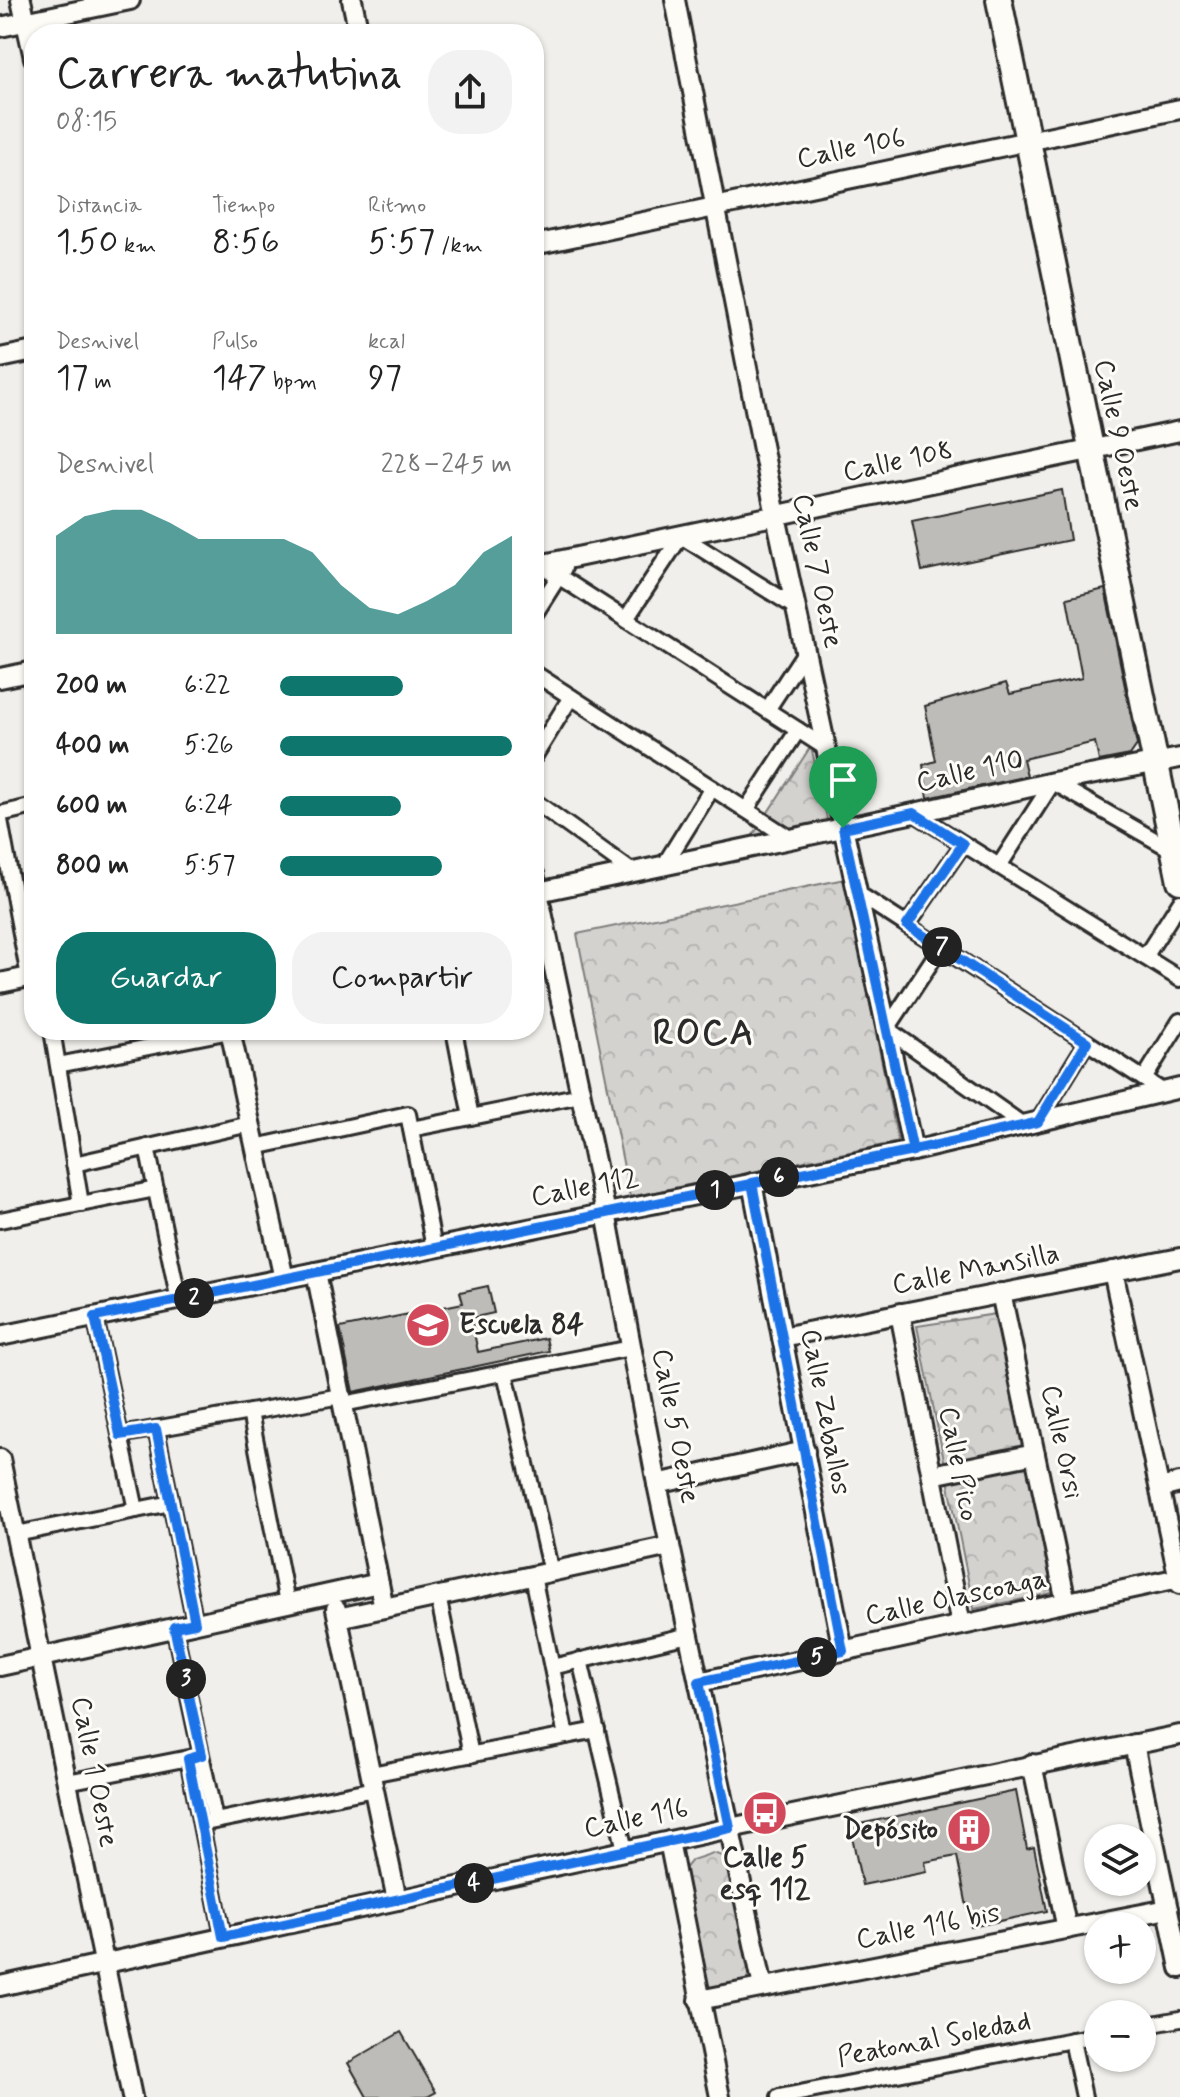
<!DOCTYPE html>
<html lang="es">
<head>
<meta charset="utf-8">
<style>
	:root { --surface:#fff; --page:#f2f2f2; --text:#222; --muted:#767676; --accent:#0f766e }
	body { margin:0; font-family:Mynerve,sans-serif; background:var(--page); color:var(--text); height:100vh; display:flex; flex-direction:column; font-size:30px; white-space:nowrap }
	* { box-sizing:border-box; margin:0 }
	p { font-size:26px; color:var(--muted) }
	.icon { flex:none; width:44px; height:44px; fill:none; stroke:currentColor; stroke-width:2; stroke-linecap:round; stroke-linejoin:round }
	.map { position:relative; flex:1; overflow:hidden }
	.panel { position:absolute; left:24px; top:24px; width:520px; height:1016px; display:flex; flex-direction:column; background:var(--surface); border-radius:32px; box-shadow:0 2px 6px #0004 }
	.panel>* { flex:none }
	.fabs { position:absolute; left:1084px; top:1824px; display:grid; gap:16px }
	.fabs a { display:grid; place-items:center; width:72px; height:72px; border-radius:50%; background:var(--surface); box-shadow:0 2px 6px #0004; font-size:40px }
	.pin { position:absolute; display:grid; place-items:center; width:68px; height:68px; color:#fff; margin:-82px -34px; border-radius:50% 50% 50% 0; rotate:-45deg; box-shadow:0 0 8px #0007 }
	.pin .icon { rotate:45deg }
	.km { position:absolute; width:40px; height:40px; margin:-20px; border-radius:50%; background:#222; color:#fff; font-size:22px; line-height:40px; text-align:center }
	.round { display:grid; place-items:center; flex:none; width:84px; height:84px; border-radius:32px; background:var(--page) }
	.overview { display:flex; align-items:center; justify-content:space-between; height:136px; padding:0 32px }
	h1 { font-size:44px; font-weight:600; line-height:60px }
	.figures { display:grid; grid-template-columns:repeat(3,1fr); gap:12px; height:136px; padding:8px 32px }
	.figures div { display:grid; align-content:center }
	.figures b { font-size:34px; font-weight:600 }
	.figures small { font-size:22px; font-weight:400 }
	.figures p { font-size:22px }
	.chart { height:224px; padding:16px 32px }
	.chart p { display:flex; justify-content:space-between }
	.chart svg { width:100%; height:144px; margin-top:8px; fill:var(--accent); opacity:.7 }
	.action { display:flex; gap:16px; margin-top:auto; padding:16px 32px }
	.action a { flex:1; height:92px; border-radius:32px; background:var(--accent); color:#fff; font-size:32px; font-weight:600; line-height:92px; text-align:center }
	.action a+a { background:var(--page); color:var(--text) }
	ul { padding:0 32px; list-style:none; font-size:26px }
	li { display:grid; grid-template-columns:128px 96px 1fr; align-items:center; height:60px }
	li i { height:20px; border-radius:10px; background:var(--accent) }
	.map>svg:first-child { display:block }
	.park { fill:url(#park-crowns); stroke:#7f7e7d; stroke-width:2 }
	.building { fill:#bdbcb8; stroke:#2b2b2b; stroke-width:2 }
	.lines { fill:none; stroke-linecap:round; stroke-linejoin:round }
	.pedestrian-casing { stroke:#2b2b2b; stroke-width:20 }
	.minor-casing { stroke:#2b2b2b; stroke-width:24 }
	.secondary-casing { stroke:#2b2b2b; stroke-width:30 }
	.pedestrian { stroke:#fdfcf7; stroke-width:14 }
	.minor { stroke:#fdfcf7; stroke-width:18 }
	.secondary { stroke:#fdfcf7; stroke-width:24 }
	.route-casing { stroke:#fff; stroke-width:16 }
	.route { stroke:#1a73e8; stroke-width:10 }
	.labels { text-anchor:middle; dominant-baseline:central; stroke-width:6; stroke-linejoin:round; paint-order:stroke }
	.street-label { font-size:28px; fill:#2b2b2b; stroke:#fdfcf7 }
	.poi-label { font-size:28px; font-weight:bold; fill:#2b2b2b; stroke:#fdfcf7; text-anchor:start }
	.district-label { font-size:36px; font-weight:bold; letter-spacing:2px; fill:#2b2b2b; stroke:#fdfcf7 }
</style>
</head>
<body>
<div class="map">
<svg width="1180" height="2097" viewBox="0 0 1180 2097">
	<defs>
		<pattern id="park-crowns" width="20" height="18" patternUnits="userSpaceOnUse" patternTransform="scale(2)"><rect width="20" height="18" fill="#d3d2cf"/><path d="M2 6a3 3 0 1 1 6 0M12 15a3 3 0 1 1 6 0" fill="none" stroke="#b5b4b2"/></pattern>
	</defs>
	<rect width="100%" height="100%" fill="#f0efeb"/>
	<filter id="ink" filterUnits="userSpaceOnUse"><feTurbulence type="fractalNoise" baseFrequency=".0125" numOctaves="2"/><feDisplacementMap in="SourceGraphic" scale="16" xChannelSelector="R" yChannelSelector="G"/><feConvolveMatrix kernelMatrix="1 2 1 2 8 2 1 2 1" color-interpolation-filters="sRGB"/></filter>
	<g filter="url(#ink)">
		<g class="park">
			<polygon points="811,746 830,832 748,843"/>
			<polygon points="845,879 898,1142 630,1197 577,934"/>
			<polygon points="996,1314 1053,1593 974,1609 917,1326"/>
			<polygon points="713,1853 722,1856 728,1862 753,1972 745,1981 709,1988 705,1986 683,1871 692,1860"/>
		</g>
		<g class="building">
			<polygon points="1062,490 1070,540 922,571 912,521"/>
			<polygon points="1105,589 1137,745 1130,755 1099,761 1095,742 1023,759 1027,776 928,798 923,765 936,761 925,706 1006,683 1010,694 1082,678 1067,598"/>
			<polygon points="488,1286 494,1313 471,1318 478,1352 546,1338 549,1351 353,1392 340,1328 463,1303 460,1292"/>
			<polygon points="1016,1791 1027,1849 1034,1847 1047,1911 971,1927 957,1856 925,1862 927,1872 862,1885 850,1826"/>
			<polygon points="401,2032 436,2092 427,2097 367,2097 348,2063"/>
		</g>
		<g class="lines">
			<g class="pedestrian-casing">
				<g id="pedestrian">
					<polyline points="541,565 826,748"/>
					<polyline points="534,615 564,568"/>
					<polyline points="626,619 681,536 795,607"/>
					<polyline points="30,672 34,693"/>
					<polyline points="534,673 791,839"/>
					<polyline points="767,710 805,652"/>
					<polyline points="534,757 571,697"/>
					<polyline points="534,801 634,873"/>
					<polyline points="746,810 798,730"/>
					<polyline points="914,813 1180,979"/>
					<polyline points="0,814 34,806"/>
					<polyline points="0,820 29,977"/>
					<polyline points="999,866 1053,782 1174,851"/>
					<polyline points="663,867 712,788"/>
					<polyline points="857,893 1164,1092"/>
					<polyline points="907,925 963,844"/>
					<polyline points="941,947 887,1029 1023,1125"/>
					<polyline points="1145,957 1180,902"/>
					<polyline points="52,1030 81,1204"/>
					<polyline points="454,1030 471,1117"/>
					<polyline points="58,1065 230,1031"/>
					<polyline points="1144,1079 1180,1021"/>
					<polyline points="1038,1122 1087,1042"/>
					<polyline points="411,1129 581,1095"/>
					<polyline points="147,1147 179,1301"/>
					<polyline points="255,1147 408,1114 434,1248"/>
					<polyline points="74,1164 250,1124"/>
					<polyline points="0,1220 156,1189"/>
					<polyline points="95,1317 136,1510"/>
					<polyline points="505,1373 551,1572"/>
					<polyline points="343,1404 631,1348"/>
					<polyline points="250,1412 287,1603"/>
					<polyline points="156,1429 195,1623"/>
					<polyline points="120,1435 341,1396"/>
					<polyline points="16,1534 171,1503"/>
					<polyline points="533,1576 566,1736"/>
					<polyline points="438,1596 471,1755"/>
					<polyline points="174,1627 215,1820"/>
					<polyline points="580,1660 625,1850"/>
					<polyline points="552,1667 689,1635"/>
					<polyline points="188,1759 223,1937"/>
					<polyline points="371,1774 597,1730"/>
					<polyline points="67,1782 194,1757"/>
					<polyline points="210,1822 374,1789"/>
					<polyline points="1142,2026 1180,2019"/>
					<polyline points="1072,2040 1084,2097"/>
					<polyline points="779,2097 1098,2035"/>
				</g>
			</g>
			<g class="minor-casing">
				<g id="minor">
					<polyline points="21,0 34,58"/>
					<polyline points="352,0 359,34"/>
					<polyline points="675,0 776,516 913,1151"/>
					<polyline points="0,27 130,0"/>
					<polyline points="534,245 1180,109"/>
					<polyline points="0,358 34,351"/>
					<polyline points="534,566 1180,431"/>
					<polyline points="0,678 34,671"/>
					<polyline points="534,874 606,1213 657,1484 763,1987"/>
					<polyline points="538,892 914,813 1053,782 1180,758"/>
					<polyline points="0,983 34,976"/>
					<polyline points="230,1030 284,1279"/>
					<polyline points="752,1183 843,1651"/>
					<polyline points="1113,1271 1180,1584"/>
					<polyline points="316,1272 384,1608"/>
					<polyline points="1001,1293 1066,1602"/>
					<polyline points="900,1313 961,1625"/>
					<polyline points="0,1336 913,1151 1180,1088"/>
					<polyline points="782,1337 1180,1258"/>
					<polyline points="0,1459 132,2097"/>
					<polyline points="932,1475 1035,1454"/>
					<polyline points="657,1484 805,1451"/>
					<polyline points="1160,1488 1180,1483"/>
					<polyline points="336,1609 397,1900"/>
					<polyline points="338,1618 670,1546"/>
					<polyline points="0,1666 379,1583"/>
					<polyline points="699,1682 1179,1578"/>
					<polyline points="1134,1744 1180,1968"/>
					<polyline points="1032,1764 1067,1929"/>
					<polyline points="669,1841 720,2097"/>
					<polyline points="0,1986 730,1828 1180,1735"/>
					<polyline points="699,2000 1168,1909"/>
				</g>
			</g>
			<g class="secondary-casing">
				<polyline id="secondary" points="999,0 1180,881"/>
			</g>
			<use href="#pedestrian" class="pedestrian"/>
			<use href="#minor" class="minor"/>
			<use href="#secondary" class="secondary"/>
		</g>
	</g>
	<g class="lines" filter="url(#ink)">
		<g class="route-casing">
			<path id="route" d="M843,828L913,1151L95,1317L120,1435L156,1429L195,1623L174,1627L202,1755L188,1759L223,1937L730,1828L699,1682L843,1651L752,1183C848,1164 943,1145 1038,1122L1087,1042L907,925L963,844L914,813L843,828"/>
		</g>
		<use href="#route" class="route"/>
	</g>
	<defs>
		<g id="school-disc" transform="scale(2.3)"><circle r="9.5" fill="#d1495b" stroke="#fdfcf7"/><path d="M0-5L7-2L0 1L-7-2ZM-4 1L0 2.5L4 1V4Q0 6-4 4Z" fill="#fff"/></g>
		<g id="bus-disc" transform="scale(2.3)"><circle r="9.5" fill="#d1495b" stroke="#fdfcf7"/><path d="M-5-6H5V4H4V6H2V4H-2V6H-4V4H-5ZM-3.5-4V0h7V-4ZM-3.5 1.2v1.5H-2V1.2ZM2 1.2v1.5H3.5V1.2Z" fill="#fff"/></g>
		<g id="building-disc" transform="scale(2.3)"><circle r="9.5" fill="#d1495b" stroke="#fdfcf7"/><path d="M-4-6H4V6H1V3H-1V6H-4ZM-2.5-4.3h1.7v1.8h-1.7ZM.8-4.3h1.7v1.8H.8ZM-2.5-1h1.7V.8h-1.7ZM.8-1h1.7V.8H.8Z" fill="#fff"/></g>
	</defs>
	<g fill-rule="evenodd">
		<use href="#school-disc" x="428" y="1325"/>
		<use href="#bus-disc" x="765" y="1813"/>
		<use href="#building-disc" x="969" y="1830"/>
	</g>
	<g class="labels">
		<g class="street-label">
			<text transform="translate(851 149) rotate(-12)">Calle 106</text>
			<text transform="translate(1118 435) rotate(78)">Calle 9 Oeste</text>
			<text transform="translate(898 462) rotate(-12)">Calle 108</text>
			<text transform="translate(817 571) rotate(78)">Calle 7 Oeste</text>
			<text transform="translate(970 772) rotate(-13)">Calle 110</text>
			<text transform="translate(585 1188) rotate(-11)">Calle 112</text>
			<text transform="translate(976 1270) rotate(-11)">Calle Mansilla</text>
			<text transform="translate(825 1412) rotate(79)">Calle Zeballos</text>
			<text transform="translate(675 1426) rotate(79)">Calle 5 Oeste</text>
			<text transform="translate(1061 1442) rotate(78)">Calle Orsi</text>
			<text transform="translate(958 1464) rotate(79)">Calle Pico</text>
			<text transform="translate(956 1598) rotate(-12)">Calle Olascoaga</text>
			<text transform="translate(94 1772) rotate(79)">Calle 1 Oeste</text>
			<text transform="translate(636 1819) rotate(-12)">Calle 116</text>
			<text transform="translate(928 1927) rotate(-11)">Calle 116 bis</text>
			<text transform="translate(934 2040) rotate(-11)">Peatonal Soledad</text>
		</g>
		<g class="poi-label">
			<text x="459" y="1325">Escuela 84</text>
			<text x="938" y="1830" text-anchor="end">Depósito</text>
			<text x="765" y="1858" text-anchor="middle">Calle 5<tspan x="765" dy="32">esq 112</tspan></text>
		</g>
		<g class="district-label">
			<text x="704" y="1034">ROCA</text>
		</g>
	</g>
</svg>
<div class="fabs">
<a><svg class="icon" aria-label="layers" viewBox="0 0 24 24"><path d="M12 4l9 5-9 5-9-5zM3 14l9 5 9-5"/></svg></a>
<a>+</a>
<a>−</a>
</div>
<div class="pin" style="left:843px;top:828px;background:#1e9e55"><svg class="icon" aria-label="arrive" viewBox="0 0 24 24"><path d="M6 21V4h12l-3 4 3 4H6"/></svg></div>
<b class="km" style="left:715px;top:1190px">1</b>
<b class="km" style="left:194px;top:1298px">2</b>
<b class="km" style="left:186px;top:1679px">3</b>
<b class="km" style="left:474px;top:1883px">4</b>
<b class="km" style="left:817px;top:1657px">5</b>
<b class="km" style="left:779px;top:1177px">6</b>
<b class="km" style="left:942px;top:947px">7</b>
<section class="panel">
<div class="overview"><div><h1>Carrera matutina</h1><p>08:15</p></div><a class="round"><svg class="icon" aria-label="share" viewBox="0 0 24 24"><path d="M12 15V3M7 8l5-5 5 5M5 13v7h14v-7"/></svg></a></div>
<div class="figures">
<div><p>Distancia</p><b>1.50<small> km</small></b></div>
<div><p>Tiempo</p><b>8:56</b></div>
<div><p>Ritmo</p><b>5:57<small> /km</small></b></div>
</div>
<div class="figures">
<div><p>Desnivel</p><b>17<small> m</small></b></div>
<div><p>Pulso</p><b>147<small> bpm</small></b></div>
<div><p>kcal</p><b>97</b></div>
</div>
<div class="chart"><p><span>Desnivel</span>228–245 m</p>
<svg viewBox="0 0 160 44" preserveAspectRatio="none"><path d="M0 44V14L10 8L20 6L30 6L40 10L50 15L60 15L70 15L80 15L90 19L100 29L110 36L120 38L130 34L140 29L150 19L160 14V44z"/></svg>
</div>
<ul>
<li><b>200 m</b>6:22<i style="width:53%"></i></li>
<li><b>400 m</b>5:26<i style="width:100%"></i></li>
<li><b>600 m</b>6:24<i style="width:52%"></i></li>
<li><b>800 m</b>5:57<i style="width:70%"></i></li>
</ul>
<div class="action"><a>Guardar</a><a>Compartir</a></div>
</section>
</div>
</body>
</html>
